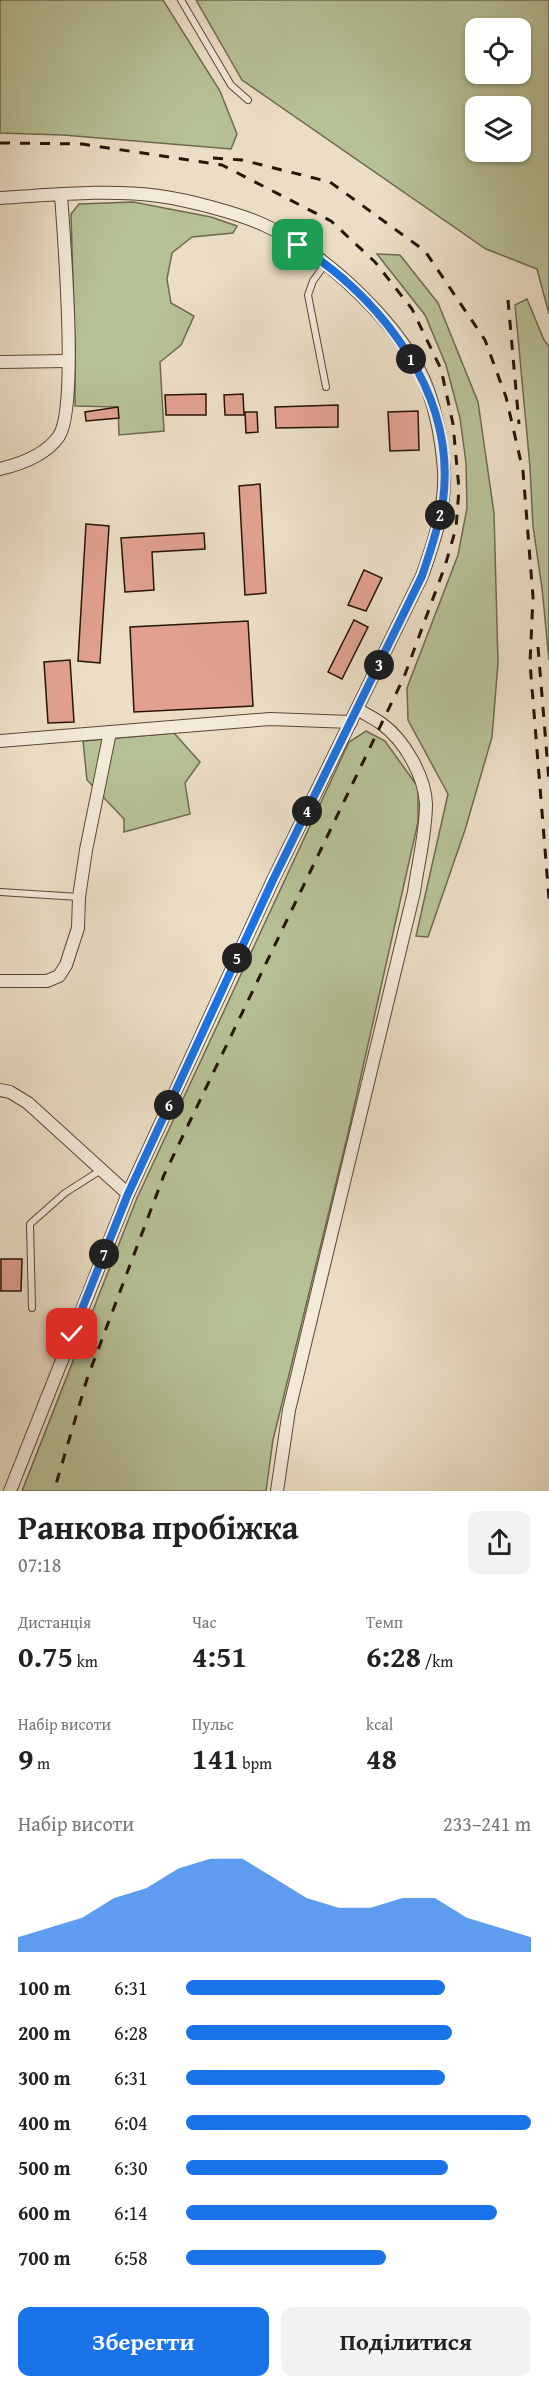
<!DOCTYPE html>
<html lang="uk">
<head>
<meta charset="utf-8">
<style>
	:root { --surface:#fff; --page:#f2f2f2; --text:#222; --muted:#767676; --accent:#1a73e8 }
	body { margin:0; font-family:"Gentium Book Plus",serif; background:var(--page); color:var(--text); height:100vh; display:flex; flex-direction:column; font-size:22px; white-space:nowrap }
	* { box-sizing:border-box; margin:0 }
	p { font-size:20px; color:var(--muted) }
	.icon { flex:none; width:33px; height:33px; fill:none; stroke:currentColor; stroke-width:2; stroke-linecap:round; stroke-linejoin:round }
	.map { position:relative; height:1491px; overflow:hidden }
	.details { display:flex; flex-direction:column; background:var(--surface); flex:1 }
	.details>* { flex:none }
	.controls { position:absolute; left:465px; top:18px; display:grid; gap:12px }
	.controls a { display:grid; place-items:center; width:66px; height:66px; border-radius:12px; background:var(--surface); box-shadow:0 2px 4px #0004; font-size:30px }
	.pin { position:absolute; display:grid; place-items:center; width:51px; height:51px; color:#fff; margin:-26px; border-radius:12px; box-shadow:0 3px 9px #0006 }
	.km { position:absolute; width:30px; height:30px; margin:-15px; border-radius:50%; background:#222; color:#fff; font-size:16px; line-height:30px; text-align:center }
	.round { display:grid; place-items:center; flex:none; width:63px; height:63px; border-radius:12px; background:var(--page) }
	.head { display:flex; align-items:center; justify-content:space-between; height:102px; padding:0 18px }
	h1 { font-size:33px; font-weight:600; line-height:45px }
	.metrics { display:grid; grid-template-columns:repeat(3,1fr); gap:9px; height:102px; padding:6px 18px }
	.metrics div { display:grid; align-content:center }
	.metrics b { font-size:30px; font-weight:600 }
	.metrics small { font-size:16px; font-weight:400 }
	.metrics p { font-size:16px }
	.chart { height:168px; padding:12px 18px }
	.chart p { display:flex; justify-content:space-between }
	.chart svg { width:100%; height:108px; margin-top:6px; fill:var(--accent); opacity:.7 }
	.cta { display:flex; gap:12px; margin-top:auto; padding:12px 18px }
	.cta a { flex:1; height:69px; border-radius:12px; background:var(--accent); color:#fff; font-size:24px; font-weight:600; line-height:69px; text-align:center }
	.cta a+a { background:var(--page); color:var(--text) }
	ul { padding:0 18px; list-style:none; font-size:20px }
	li { display:grid; grid-template-columns:96px 72px 1fr; align-items:center; height:45px }
	li i { height:15px; border-radius:8px; background:var(--accent) }
	.map>svg:first-child { display:block }
	.green { fill:#b7c196; stroke:#6e6a4e; stroke-width:1.5; fill-rule:evenodd }
	.building { fill:#e2a190; stroke:#261405; stroke-width:1.5 }
	.lines { fill:none; stroke-linecap:round; stroke-linejoin:round }
	.lane-casing { stroke:#584635; stroke-width:8 }
	.street-casing { stroke:#584635; stroke-width:14 }
	.lane { stroke:#f3eada; stroke-width:6 }
	.street { stroke:#f3eada; stroke-width:12 }
	.rail { stroke:#261405; stroke-width:3; stroke-dasharray:10 10; stroke-linecap:butt }
	.route-casing { stroke:#fff; stroke-width:12 }
	.route { stroke:#1a73e8; stroke-width:8 }
</style>
</head>
<body>
<div class="map">
<svg width="549" height="1491" viewBox="0 0 549 1491">
	<rect width="100%" height="100%" fill="#ecdec6"/>
	<filter id="stains"><feTurbulence type="fractalNoise" baseFrequency=".00333" numOctaves="4"/><feColorMatrix values="0 0 0 0 .2 0 0 0 0 .09 0 0 0 0 .02 0 0 0 .5 -.17"/></filter>
	<radialGradient id="worn" r=".72"><stop offset=".6" stop-color="#630" stop-opacity="0"/><stop offset="1" stop-color="#630" stop-opacity=".3"/></radialGradient>
	<g class="green">
		<polygon points="0,0 163,0 220,91 237,134 231,149 63,135 0,133"/>
		<path d="M196,0H549V314L537,269L486,249L242,80ZM476,28H520V74H476ZM476,106H520V152H476Z"/>
		<polygon points="133,202 211,217 237,226 233,233 192,237 172,253 167,279 171,303 194,316 181,345 160,362 164,431 119,435 118,407 75,406 75,347 71,214 79,204"/>
		<polygon points="377,254 400,255 438,303 478,402 494,513 498,663 492,737 465,830 428,937 416,936 448,794 408,720 407,688 458,555 467,508 466,463 460,418 446,365 425,315"/>
		<polygon points="527,299 544,340 549,346 549,660 542,588 533,526 530,467 515,305"/>
		<polygon points="366,731 385,741 418,787 418,822 347,1138 273,1440 266,1491 22,1491 137,1198 349,742"/>
		<polygon points="174,733 200,762 185,783 190,814 124,832 124,819 87,780 83,741"/>
	</g>
	<g class="building">
		<polygon points="206,394 206,415 166,415 165,395"/>
		<polygon points="243,394 244,415 225,415 224,395"/>
		<polygon points="338,405 338,427 276,428 275,407"/>
		<polygon points="118,407 119,418 86,421 85,412"/>
		<polygon points="418,411 419,450 390,451 388,412"/>
		<polygon points="245,412 257,412 258,432 246,433"/>
		<polygon points="260,484 266,593 245,595 239,486"/>
		<polygon points="86,524 109,526 100,663 78,661"/>
		<polygon points="204,533 205,549 152,552 154,590 125,592 121,538"/>
		<polygon points="364,570 382,578 366,611 348,605"/>
		<polygon points="354,620 368,627 342,679 328,672"/>
		<polygon points="248,621 253,706 134,712 130,627"/>
		<polygon points="70,660 74,722 48,723 44,662"/>
		<polygon points="1,1259 22,1259 21,1291 1,1291"/>
	</g>
	<g class="lines">
		<g class="lane-casing">
			<g id="lane">
				<polyline points="181,0 231,85 248,100"/>
				<polyline points="326,263 313,281 308,295 326,387"/>
				<polyline points="0,892 79,897"/>
				<polyline points="32,1308 30,1224 65,1193 101,1170"/>
			</g>
		</g>
		<g class="street-casing">
			<g id="street">
				<path d="M0,198C53,195 107,189 159,196C188,200 238,213 264,225C323,251 406,328 428,390C437,415 442,443 444,470C446,507 434,542 422,576L273,880L128,1194L10,1491"/>
				<polyline points="0,362 67,361"/>
				<path d="M0,469C21,464 46,455 59,436C78,407 64,238 61,195"/>
				<polyline points="0,741 270,719 351,722"/>
				<polyline points="0,981 47,981 59,976 66,965 78,928 79,897 86,850 110,732"/>
				<polyline points="0,1090 10,1092 28,1103 128,1194"/>
				<path d="M277,1491L289,1410L414,892C418,863 426,833 426,804C425,776 404,740 382,724C374,718 365,714 357,709"/>
			</g>
		</g>
		<use href="#lane" class="lane"/>
		<use href="#street" class="street"/>
		<g class="rail">
			<polyline points="0,143 82,144 222,165 331,221 375,262 412,309 441,369 453,424 459,489 456,528 445,566 404,677 164,1175 87,1379 54,1491"/>
			<polyline points="213,158 242,160 330,182 425,251 485,340 506,397 523,471 533,597 530,663 549,899"/>
			<polyline points="508,300 519,424"/>
			<polyline points="538,647 549,781"/>
		</g>
	</g>
	<g class="lines">
		<g class="route-casing">
			<path id="route" d="M72,1334L128,1194L273,880L422,576C430,552 439,527 443,501C457,394 383,300 298,245"/>
		</g>
		<use href="#route" class="route"/>
	</g>
	<rect width="100%" height="100%" filter="url(#stains)"/>
	<rect width="100%" height="100%" fill="url(#worn)"/>
</svg>
<div class="controls">
<a><svg class="icon" aria-label="locate" viewBox="0 0 24 24"><circle cx="12" cy="12" r="6"/><path d="M12 2v4M12 18v4M2 12h4M18 12h4"/></svg></a>
<a><svg class="icon" aria-label="layers" viewBox="0 0 24 24"><path d="M12 4l9 5-9 5-9-5zM3 14l9 5 9-5"/></svg></a>
</div>
<div class="pin" style="left:298px;top:245px;background:#1e9e55"><svg class="icon" aria-label="arrive" viewBox="0 0 24 24"><path d="M6 21V4h12l-3 4 3 4H6"/></svg></div>
<div class="pin" style="left:72px;top:1334px;background:#d93025"><svg class="icon" aria-label="check" viewBox="0 0 24 24"><path d="M5 12l5 5 9-10"/></svg></div>
<b class="km" style="left:411px;top:359px">1</b>
<b class="km" style="left:440px;top:515px">2</b>
<b class="km" style="left:379px;top:665px">3</b>
<b class="km" style="left:307px;top:811px">4</b>
<b class="km" style="left:237px;top:958px">5</b>
<b class="km" style="left:169px;top:1105px">6</b>
<b class="km" style="left:104px;top:1254px">7</b>
</div>
<section class="details">
<div class="head"><div><h1>Ранкова пробіжка</h1><p>07:18</p></div><a class="round"><svg class="icon" aria-label="share" viewBox="0 0 24 24"><path d="M12 15V3M7 8l5-5 5 5M5 13v7h14v-7"/></svg></a></div>
<div class="metrics">
<div><p>Дистанція</p><b>0.75<small> km</small></b></div>
<div><p>Час</p><b>4:51</b></div>
<div><p>Темп</p><b>6:28<small> /km</small></b></div>
</div>
<div class="metrics">
<div><p>Набір висоти</p><b>9<small> m</small></b></div>
<div><p>Пульс</p><b>141<small> bpm</small></b></div>
<div><p>kcal</p><b>48</b></div>
</div>
<div class="chart"><p><span>Набір висоти</span>233–241 m</p>
<svg viewBox="0 0 160 44" preserveAspectRatio="none"><path d="M0 44V38L10 34L20 30L30 22L40 18L50 10L60 6L70 6L80 14L90 22L100 26L110 26L120 22L130 22L140 30L150 34L160 38V44z"/></svg>
</div>
<ul>
<li><b>100 m</b>6:31<i style="width:75%"></i></li>
<li><b>200 m</b>6:28<i style="width:77%"></i></li>
<li><b>300 m</b>6:31<i style="width:75%"></i></li>
<li><b>400 m</b>6:04<i style="width:100%"></i></li>
<li><b>500 m</b>6:30<i style="width:76%"></i></li>
<li><b>600 m</b>6:14<i style="width:90%"></i></li>
<li><b>700 m</b>6:58<i style="width:58%"></i></li>
</ul>
<div class="cta"><a>Зберегти</a><a>Поділитися</a></div>
</section>
</body>
</html>
